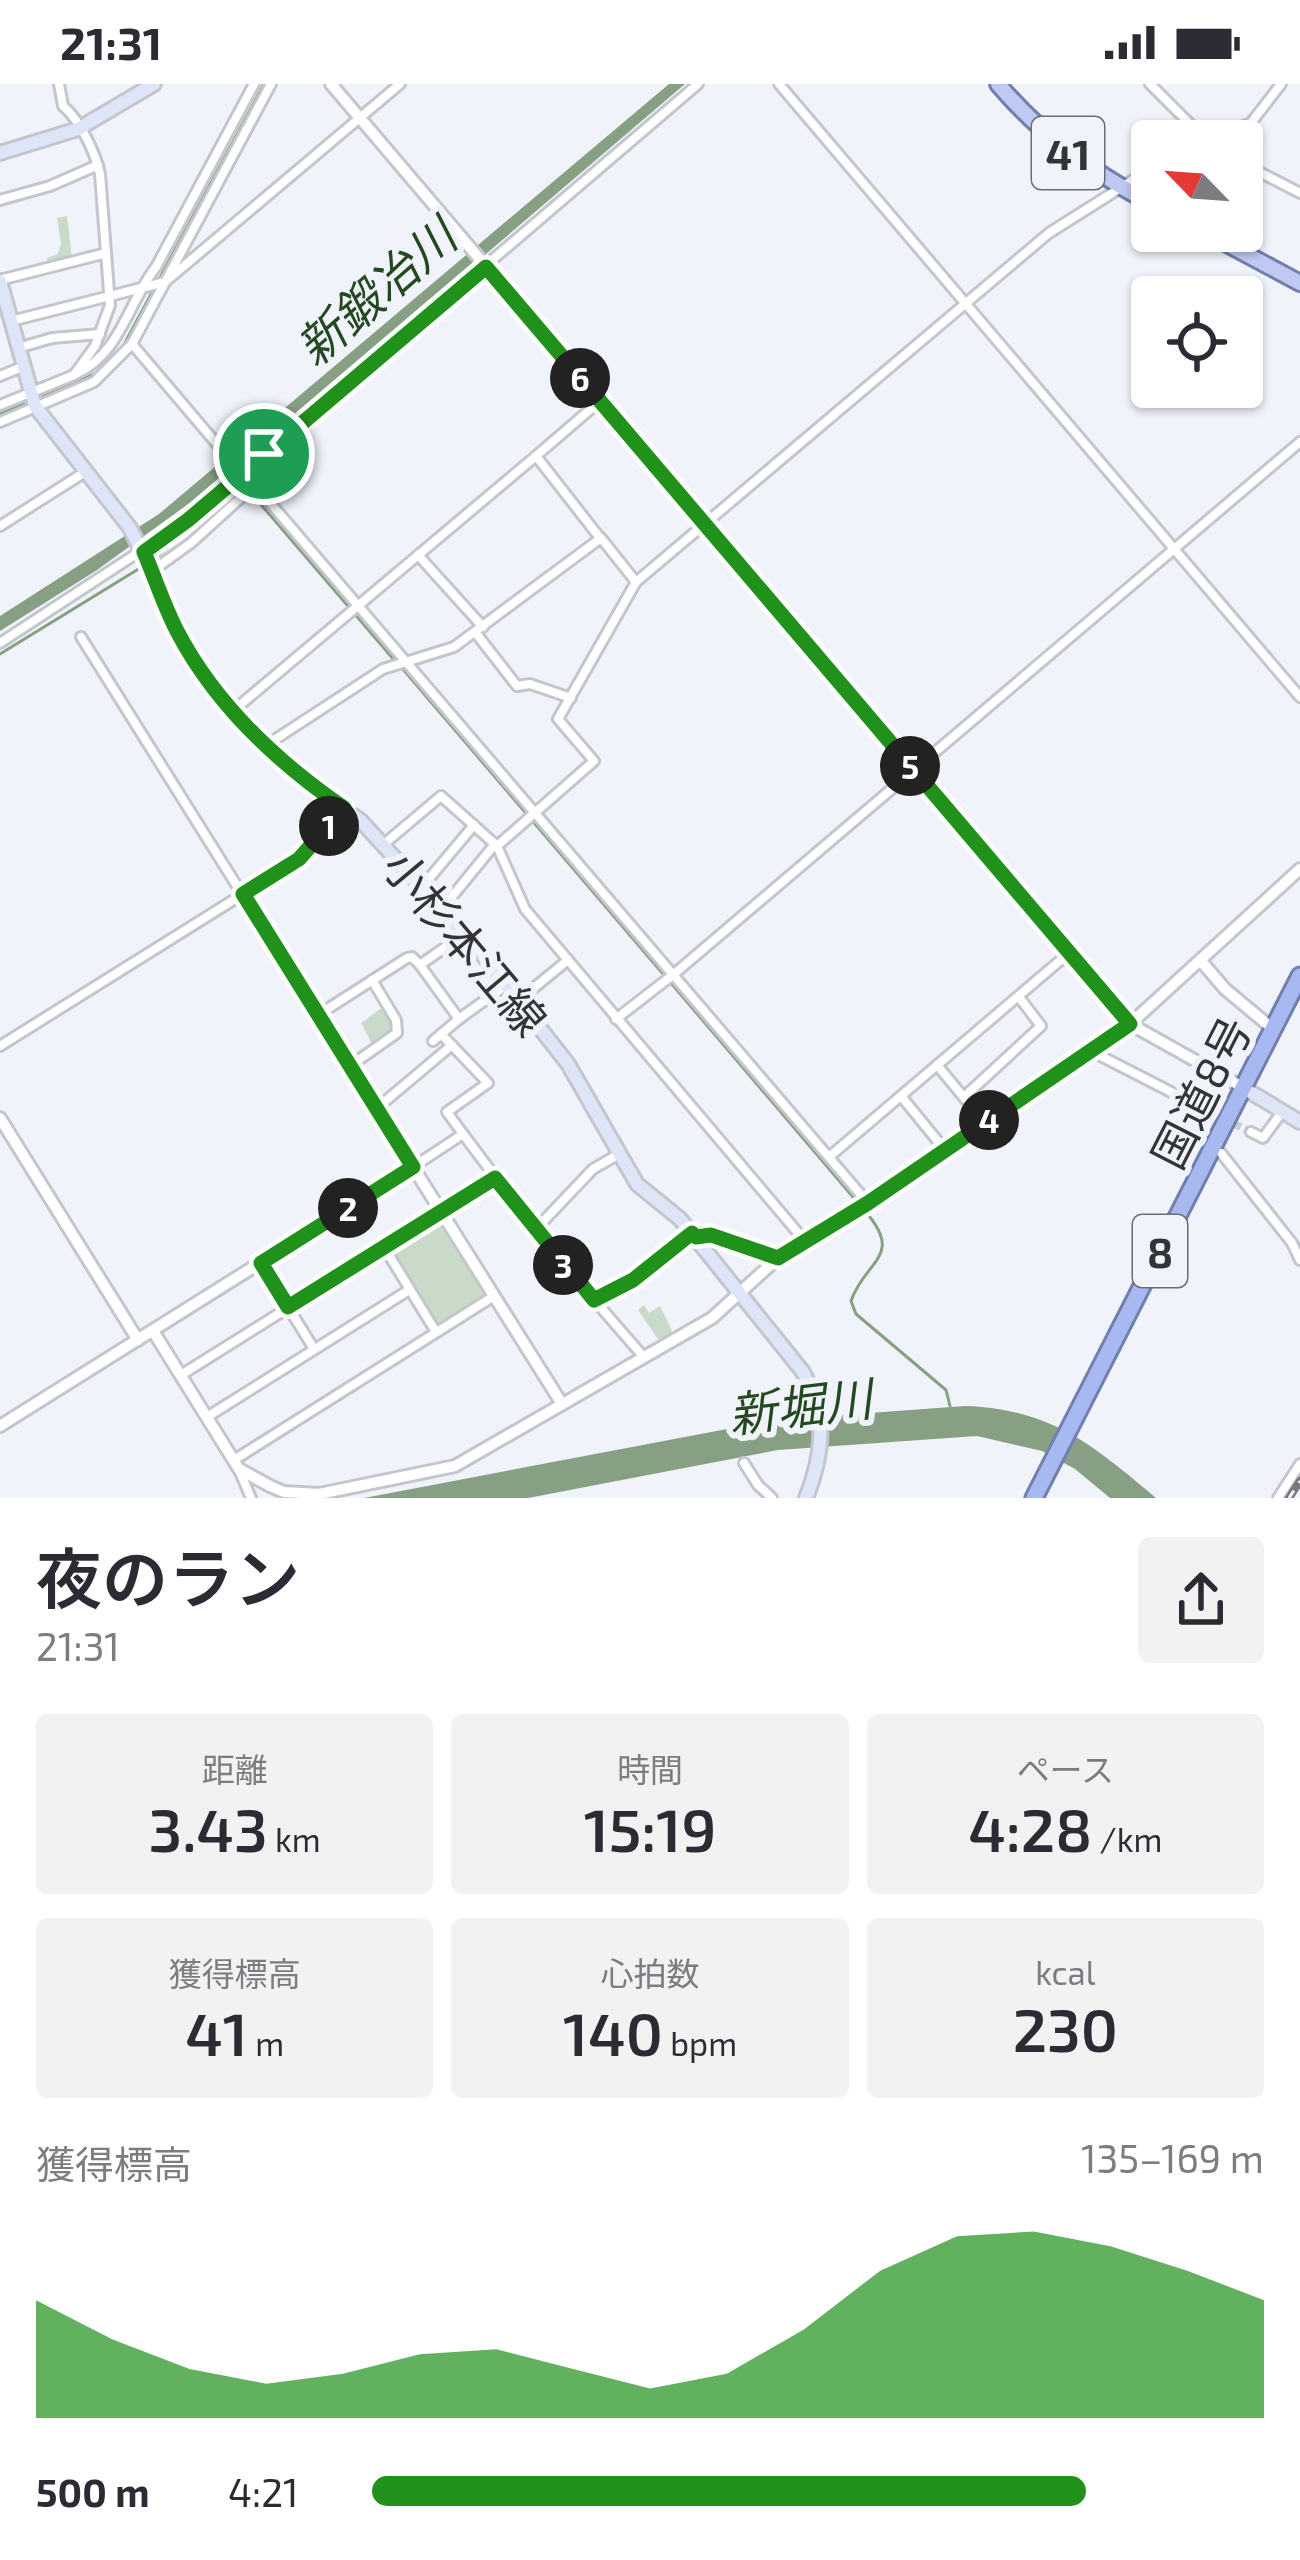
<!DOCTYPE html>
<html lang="ja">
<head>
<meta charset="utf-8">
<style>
	:root { --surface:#fff; --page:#f2f2f3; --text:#2b2b33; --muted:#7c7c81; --accent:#20911b }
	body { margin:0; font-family:"Exo 2","Noto Sans JP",sans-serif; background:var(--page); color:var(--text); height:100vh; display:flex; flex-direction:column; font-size:45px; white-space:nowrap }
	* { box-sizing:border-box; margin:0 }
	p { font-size:39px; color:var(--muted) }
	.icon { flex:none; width:66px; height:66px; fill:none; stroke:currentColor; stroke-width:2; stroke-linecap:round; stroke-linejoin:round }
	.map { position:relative; height:1414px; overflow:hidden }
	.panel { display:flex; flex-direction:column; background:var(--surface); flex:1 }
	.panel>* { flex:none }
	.needle { width:78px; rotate:295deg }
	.buttons { position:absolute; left:1131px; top:36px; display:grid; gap:24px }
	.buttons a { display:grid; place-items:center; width:132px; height:132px; border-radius:12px; background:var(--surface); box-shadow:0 3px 9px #0004; font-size:60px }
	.pin { position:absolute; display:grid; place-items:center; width:102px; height:102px; color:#fff; margin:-51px; border:6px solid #fff; border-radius:50%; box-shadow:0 3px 12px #0007 }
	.km { position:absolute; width:60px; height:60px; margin:-30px; border-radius:50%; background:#222; color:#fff; font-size:33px; line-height:60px; text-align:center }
	.round { display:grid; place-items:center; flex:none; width:126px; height:126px; border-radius:12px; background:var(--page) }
	.head { display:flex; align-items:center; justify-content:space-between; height:204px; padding:0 36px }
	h1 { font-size:66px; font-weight:600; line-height:90px }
	.metrics { display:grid; grid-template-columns:repeat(3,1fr); gap:18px; height:204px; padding:12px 36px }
	.metrics div { display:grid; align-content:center; border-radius:12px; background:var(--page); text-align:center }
	.metrics b { font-size:60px; font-weight:600 }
	.metrics small { font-size:33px; font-weight:400 }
	.metrics p { font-size:33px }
	.chart { height:336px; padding:24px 36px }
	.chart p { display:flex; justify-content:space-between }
	.chart svg { width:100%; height:216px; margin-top:12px; fill:var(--accent); opacity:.7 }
	ul { padding:0 36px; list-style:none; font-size:39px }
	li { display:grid; grid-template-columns:192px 144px 1fr; align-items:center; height:90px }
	li i { height:30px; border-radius:15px; background:var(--accent) }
	.status { display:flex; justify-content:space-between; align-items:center; height:84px; padding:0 60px; background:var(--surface); direction:ltr }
	.status svg { height:33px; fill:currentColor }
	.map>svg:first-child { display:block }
	.green { fill:#cadac9 }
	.water { fill:#87a084 }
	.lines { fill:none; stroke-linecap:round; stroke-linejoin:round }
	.stream { stroke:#87a084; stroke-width:3 }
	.minor-tunnel { stroke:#cacdd3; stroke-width:8; stroke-dasharray:8 4; stroke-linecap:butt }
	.minor-casing { stroke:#c4c6cd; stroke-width:14 }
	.tertiary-casing { stroke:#c4c6cd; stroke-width:16 }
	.secondary-casing { stroke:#c4c6cd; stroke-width:18 }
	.primary-casing { stroke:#717fad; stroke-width:20 }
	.trunk-casing { stroke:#717fad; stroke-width:21 }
	.minor { stroke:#fff; stroke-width:8 }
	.tertiary { stroke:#fff; stroke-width:10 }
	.secondary { stroke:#dee5f9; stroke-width:12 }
	.primary { stroke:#becaf4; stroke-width:14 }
	.trunk { stroke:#a8b8f0; stroke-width:15 }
	.rail-casing { stroke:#76787c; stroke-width:8 }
	.rail { stroke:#f0f3fa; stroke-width:3; stroke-dasharray:9; stroke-linecap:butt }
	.route-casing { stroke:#fff; stroke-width:24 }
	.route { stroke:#20911b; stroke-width:15 }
	.labels { text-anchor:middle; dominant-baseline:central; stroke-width:12; stroke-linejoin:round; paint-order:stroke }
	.shield { fill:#f0f3fa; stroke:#6c6d72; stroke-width:3 }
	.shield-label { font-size:42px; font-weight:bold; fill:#333437 }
	.street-label { font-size:45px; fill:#333437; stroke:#f0f3fa }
	.water-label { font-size:48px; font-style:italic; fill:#244921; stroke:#f0f3fa }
</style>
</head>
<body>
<div class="status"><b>21:31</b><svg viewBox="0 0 49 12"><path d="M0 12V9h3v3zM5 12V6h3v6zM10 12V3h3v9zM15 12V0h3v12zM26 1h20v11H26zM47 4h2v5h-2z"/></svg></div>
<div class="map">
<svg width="1300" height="1414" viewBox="0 0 1300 1414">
	<rect width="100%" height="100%" fill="#f0f3fa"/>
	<g class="green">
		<polygon points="67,132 72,175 48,182 47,174 58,170 61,159 57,134"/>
		<polygon points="383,923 394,936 390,941 394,947 373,962 361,939"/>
		<polygon points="438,1134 486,1212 441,1241 433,1238 391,1167 391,1163"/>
		<polygon points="644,1221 649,1229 660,1222 673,1249 658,1255 638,1226"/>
	</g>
	<g class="water">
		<polygon points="669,0 685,0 220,397 97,486 0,547 0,532 159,430"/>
		<path d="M965,1322C1051,1325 1093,1361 1156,1414H1110L1075,1385L1042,1367L977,1352L778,1366L528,1414H364L774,1336Z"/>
	</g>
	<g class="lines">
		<g class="stream">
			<polyline points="120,268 264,0"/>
			<polyline points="37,314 97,289 109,278"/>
			<polyline points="0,330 29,318"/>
			<polyline points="258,417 395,577"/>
			<polyline points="153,476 230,412"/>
			<polyline points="0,570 145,481"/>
			<polyline points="402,584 664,891"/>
			<polyline points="671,899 859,1120"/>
			<path d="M865,1127C905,1173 865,1176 851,1217L856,1230L946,1306L950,1322"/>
		</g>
		<polyline class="minor-tunnel" points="1212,1029 1251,1048"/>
		<g class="minor-casing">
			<g id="minor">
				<polyline points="779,0 1300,613"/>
				<polyline points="1150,0 1190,40 1199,57"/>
				<polyline points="1206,57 1251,39 1281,0"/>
				<polyline points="1242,79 1300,109"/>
				<polyline points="0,116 50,102 98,81"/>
				<polyline points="0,196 106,169"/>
				<polyline points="11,237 165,198 400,0"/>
				<polyline points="132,260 221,365"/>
				<polyline points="18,264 52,254 100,250"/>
				<path d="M76,290C121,269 127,220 156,183L254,0"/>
				<polyline points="0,292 22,283"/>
				<path d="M0,321L74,291L95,262L110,221L100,90C95,68 80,36 63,22L59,0"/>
				<polyline points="0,338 94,298 132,260 271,0"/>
				<polyline points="0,442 85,388"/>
				<polyline points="600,454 536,372 600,317"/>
				<polyline points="418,471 483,543"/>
				<polyline points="152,487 191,459 255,401 868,1119"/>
				<polyline points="475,548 517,602 530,600 571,614"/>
				<polyline points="81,553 413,1083 463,1050 544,1158 642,1271"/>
				<polyline points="0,559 188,436 698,0"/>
				<polyline points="234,626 536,372"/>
				<polyline points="265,662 383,585 454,563 601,454 636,498"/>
				<polyline points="384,760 441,712 497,762 525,825 804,1156"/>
				<polyline points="497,762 594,677 558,635 636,498 1049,149 1152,84"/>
				<polyline points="422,803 474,741"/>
				<polyline points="442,825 495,760"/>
				<polyline points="420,881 459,935 506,901"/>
				<polyline points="519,916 568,876"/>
				<polyline points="318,931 407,874 412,873 420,881 464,850"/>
				<polyline points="616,935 674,890 1300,358"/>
				<polyline points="441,950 488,999 447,1028 463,1050"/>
				<polyline points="433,957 459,935"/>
				<polyline points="0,962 299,775 344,724"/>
				<polyline points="1091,967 1212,1029"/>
				<polyline points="937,981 985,1039"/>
				<polyline points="350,982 397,949 396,936 372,896"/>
				<polyline points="901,1012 945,1066"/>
				<polyline points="964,1013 1041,942 1019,913"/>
				<polyline points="376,1025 452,961"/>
				<polyline points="1251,1048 1263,1054 1282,1028"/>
				<polyline points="1221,1069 1292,1159 1300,1176"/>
				<polyline points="829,1073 1069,869"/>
				<polyline points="535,1146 593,1085 619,1070"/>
				<polyline points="696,1153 711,1151 778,1174"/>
				<polyline points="384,1163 436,1248"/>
				<polyline points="261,1179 314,1265"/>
				<polyline points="594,1216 633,1196 691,1150"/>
				<polyline points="181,1291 495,1094"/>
				<polyline points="207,1333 409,1206"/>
				<polyline points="234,1376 494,1212"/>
				<polyline points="744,1379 758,1401 772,1414"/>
				<polyline points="240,1388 251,1414"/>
				<polyline points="1278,1414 1300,1380"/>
			</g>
		</g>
		<g class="tertiary-casing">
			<g id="tertiary">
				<polyline points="331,0 1130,940 1244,1004"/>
				<polyline points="1201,877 1225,905 1273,945"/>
				<polyline points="0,1034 138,1256"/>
				<polyline points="153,1247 239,1385 270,1402 284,1408 319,1410 455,1382 712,1234 778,1174 868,1119 1130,940 1300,785"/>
				<polyline points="0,1342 413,1083 562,1320"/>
			</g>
		</g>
		<g class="secondary-casing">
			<g id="secondary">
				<polyline points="0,69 78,45 154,0"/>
				<path d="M0,197L35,322L130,444L197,581L264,662L297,692L361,737L478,865L568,980L637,1100L680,1135L803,1288C827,1332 824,1368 806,1414"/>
				<polyline points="1252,1009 1300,1038"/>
			</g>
		</g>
		<g class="primary-casing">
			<g id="primary">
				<path d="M998,0C1042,52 1092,88 1152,120"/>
				<polyline points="1203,147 1300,199"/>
			</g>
		</g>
		<g class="trunk-casing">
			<polyline id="trunk" points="1034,1414 1300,892"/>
		</g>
		<use href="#minor" class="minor"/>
		<use href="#tertiary" class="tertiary"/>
		<use href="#secondary" class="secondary"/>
		<use href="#primary" class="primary"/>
		<use href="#trunk" class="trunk"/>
		<g class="rail-casing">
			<polyline id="rail" points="1289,1414 1300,1397"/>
		</g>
		<use href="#rail" class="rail"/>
	</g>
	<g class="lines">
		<g class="route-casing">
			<path id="route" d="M486,183L1130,940L868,1119L778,1174L711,1151L696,1153L692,1149L633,1196L594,1216L495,1094L288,1223L261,1179L413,1083L243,810L299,775L344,724C277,678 215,620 177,547C164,522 155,494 144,468L188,436Z"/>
		</g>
		<use href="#route" class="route"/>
	</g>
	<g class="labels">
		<g class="shield">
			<rect x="1032" y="33" width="72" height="72" rx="9"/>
			<rect x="1133" y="1131" width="54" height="72" rx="9"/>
		</g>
		<g class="shield-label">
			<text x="1068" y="69">41</text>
			<text x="1160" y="1167">8</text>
		</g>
		<g class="street-label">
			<text transform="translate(466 858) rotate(50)">小杉本江線</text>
			<text transform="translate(1200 1008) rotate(-63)">国道8号</text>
		</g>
		<g class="water-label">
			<text transform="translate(375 207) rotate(-41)">新鍛冶川</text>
			<text transform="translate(800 1321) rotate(-7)">新堀川</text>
		</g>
	</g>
</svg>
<div class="buttons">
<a><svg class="needle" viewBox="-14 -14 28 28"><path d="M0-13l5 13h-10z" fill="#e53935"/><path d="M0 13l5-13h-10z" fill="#7c7c81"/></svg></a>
<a><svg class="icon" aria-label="locate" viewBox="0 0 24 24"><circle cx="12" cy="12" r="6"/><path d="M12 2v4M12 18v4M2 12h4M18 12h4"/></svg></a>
</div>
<div class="pin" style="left:264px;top:370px;background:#1e9e55"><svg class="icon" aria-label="arrive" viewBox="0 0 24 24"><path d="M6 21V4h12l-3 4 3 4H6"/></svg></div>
<b class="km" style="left:329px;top:742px">1</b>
<b class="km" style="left:348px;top:1124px">2</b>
<b class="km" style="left:563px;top:1181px">3</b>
<b class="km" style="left:989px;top:1036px">4</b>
<b class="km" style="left:910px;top:682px">5</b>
<b class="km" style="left:580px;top:294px">6</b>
</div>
<section class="panel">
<div class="head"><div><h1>夜のラン</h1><p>21:31</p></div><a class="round"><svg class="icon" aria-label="share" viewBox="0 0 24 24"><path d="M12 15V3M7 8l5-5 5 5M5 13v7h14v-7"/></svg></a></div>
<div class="metrics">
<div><p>距離</p><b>3.43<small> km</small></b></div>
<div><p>時間</p><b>15:19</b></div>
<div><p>ペース</p><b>4:28<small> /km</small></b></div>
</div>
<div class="metrics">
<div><p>獲得標高</p><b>41<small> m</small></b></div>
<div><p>心拍数</p><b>140<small> bpm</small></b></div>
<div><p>kcal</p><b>230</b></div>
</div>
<div class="chart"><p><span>獲得標高</span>135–169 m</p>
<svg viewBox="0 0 160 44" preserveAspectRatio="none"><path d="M0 44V20L10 28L20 34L30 37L40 35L50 31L60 30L70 34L80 38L90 35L100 26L110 14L120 7L130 6L140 9L150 14L160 20V44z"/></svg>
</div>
<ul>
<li><b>500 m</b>4:21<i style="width:80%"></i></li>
</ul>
</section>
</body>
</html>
